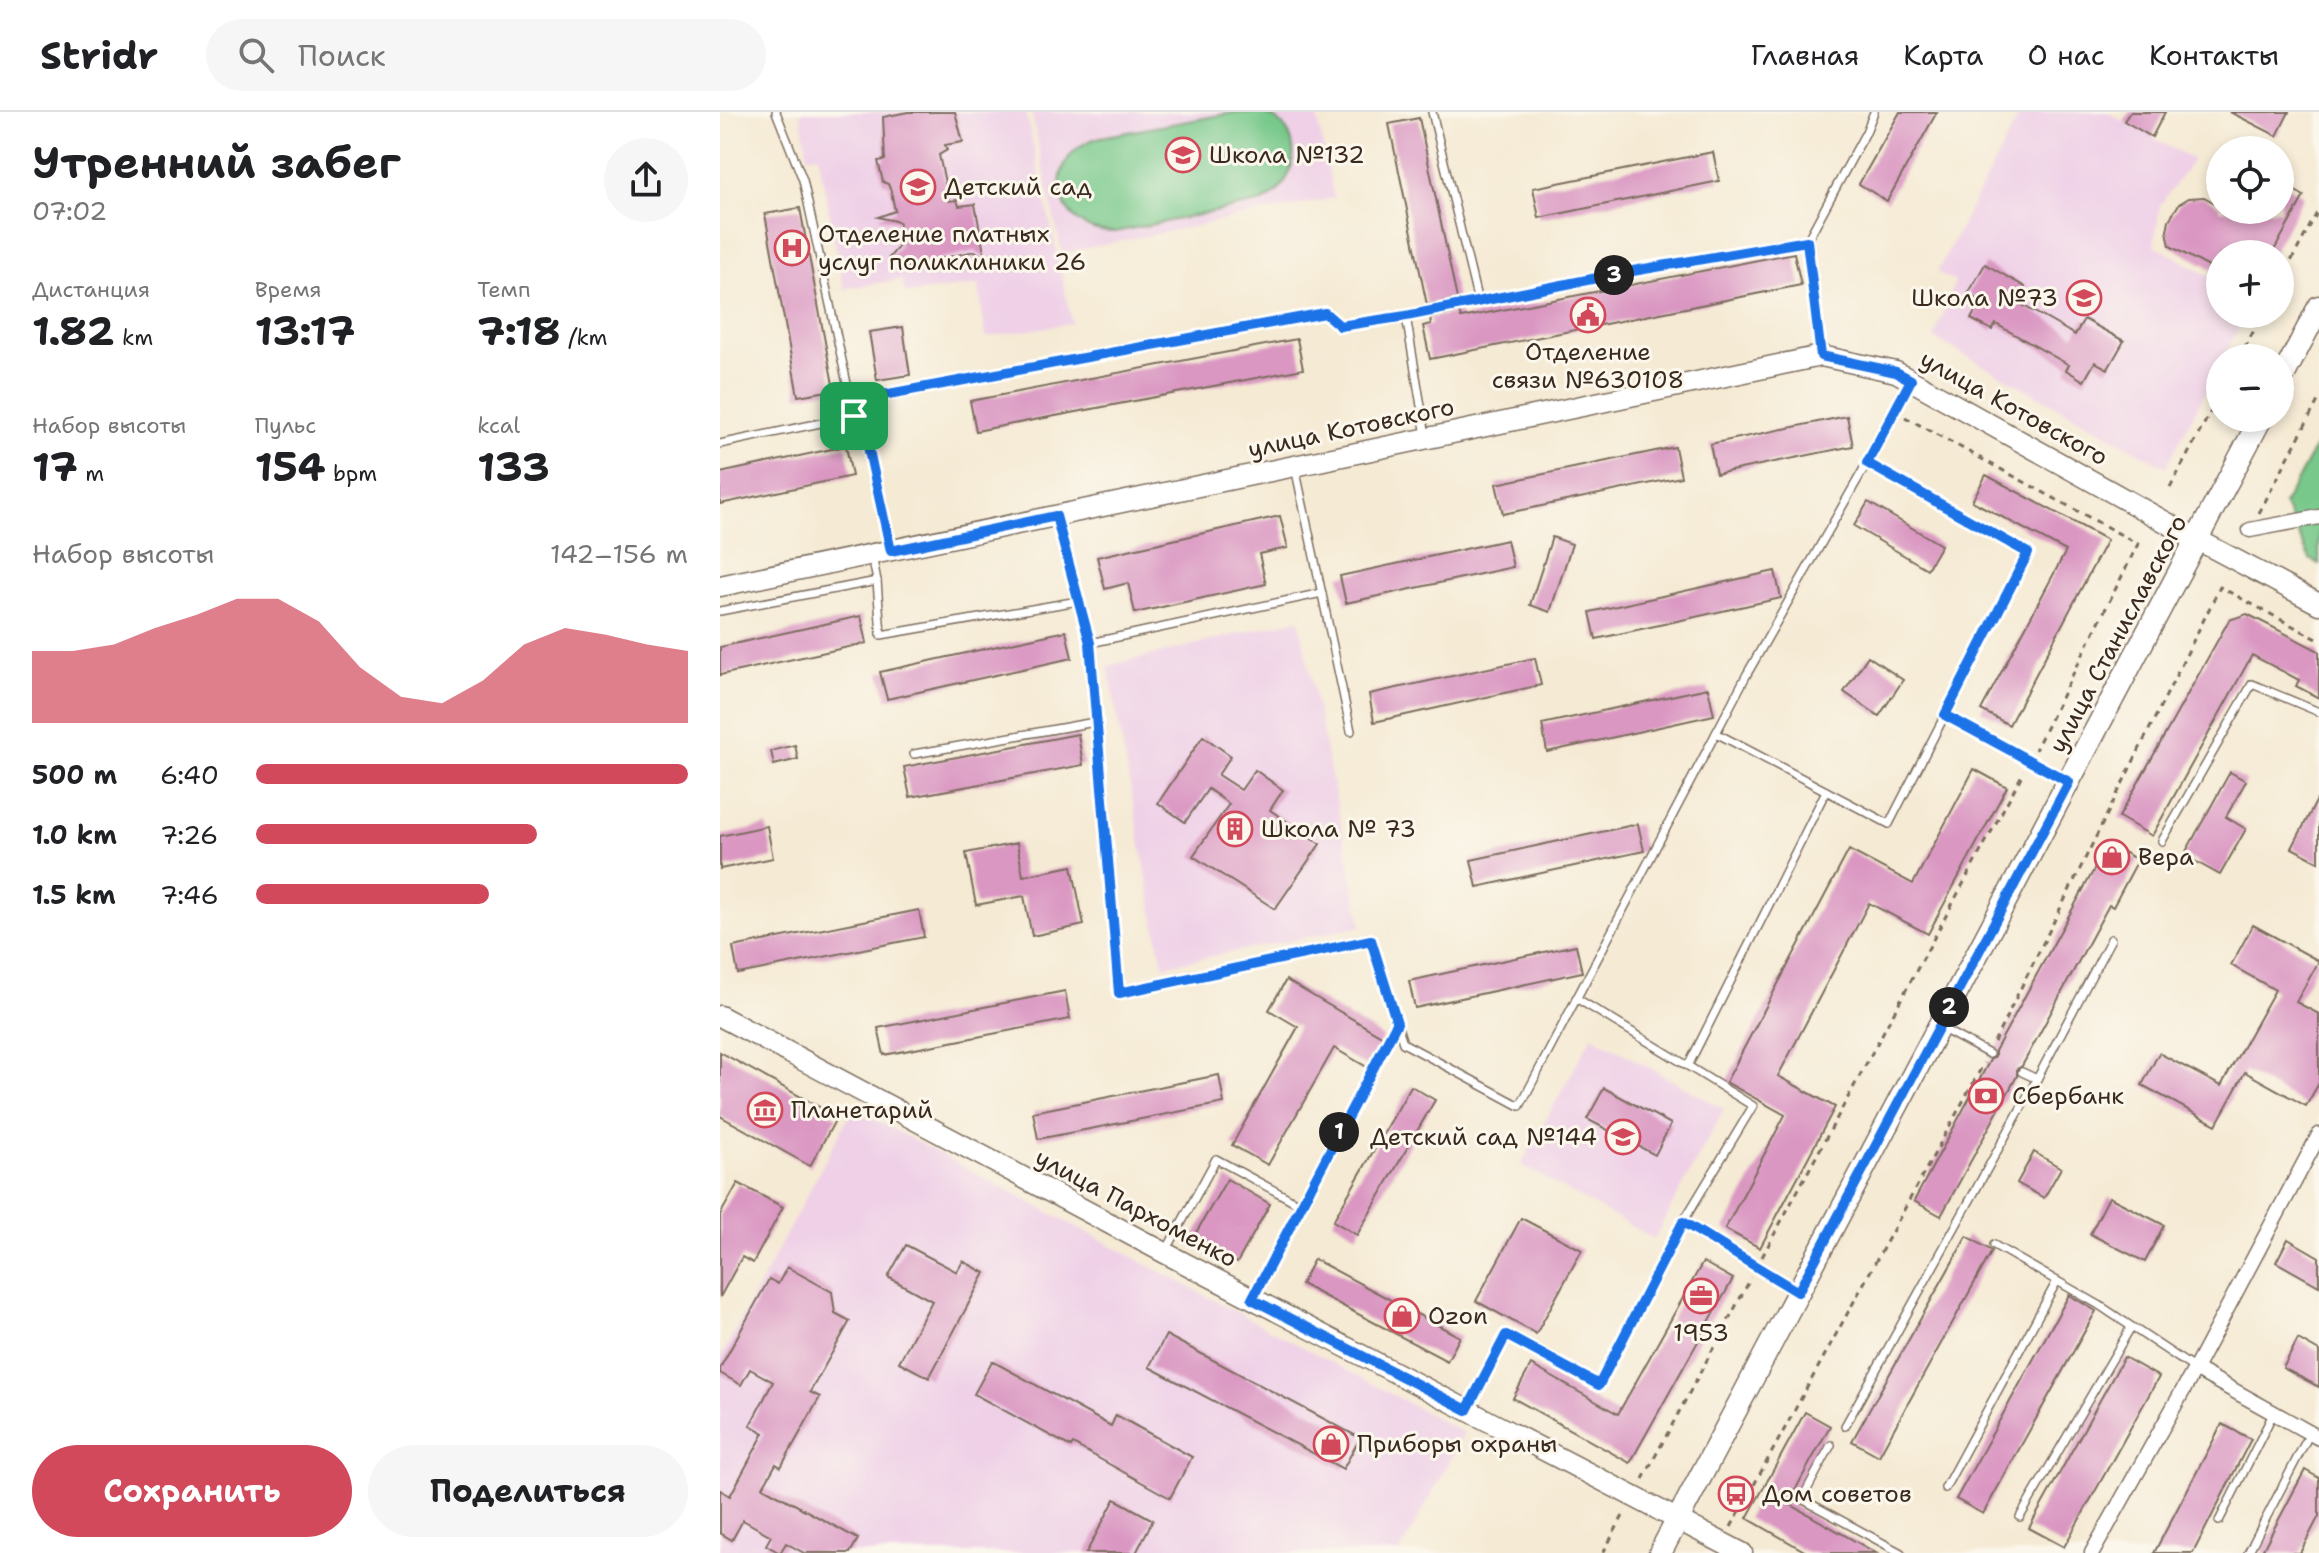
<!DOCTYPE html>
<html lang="ru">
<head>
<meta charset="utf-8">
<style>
	:root { --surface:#fff; --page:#f6f6f6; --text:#202124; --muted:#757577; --line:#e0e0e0; --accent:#d1495b }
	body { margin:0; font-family:"Shantell Sans",sans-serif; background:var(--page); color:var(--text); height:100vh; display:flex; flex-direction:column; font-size:30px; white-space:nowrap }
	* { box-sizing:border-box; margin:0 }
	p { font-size:26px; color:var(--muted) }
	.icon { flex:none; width:44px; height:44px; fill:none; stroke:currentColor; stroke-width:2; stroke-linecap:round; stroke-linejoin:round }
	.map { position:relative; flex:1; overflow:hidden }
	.panel { display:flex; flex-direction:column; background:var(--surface); width:720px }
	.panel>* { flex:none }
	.fabs { position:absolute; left:1486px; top:24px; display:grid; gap:16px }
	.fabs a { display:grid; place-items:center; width:88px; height:88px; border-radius:50%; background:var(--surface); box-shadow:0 4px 12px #0003; font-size:40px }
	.pin { position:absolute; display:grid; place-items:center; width:68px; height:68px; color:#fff; margin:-34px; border-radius:16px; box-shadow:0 4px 12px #0006 }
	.km { position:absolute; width:40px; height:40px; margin:-20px; border-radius:50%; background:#222; color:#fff; font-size:22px; line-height:40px; text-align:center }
	.round { display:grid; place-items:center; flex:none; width:84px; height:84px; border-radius:42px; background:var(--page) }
	.summary { display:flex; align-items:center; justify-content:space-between; height:136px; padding:0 32px }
	h1 { font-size:44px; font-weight:700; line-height:60px }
	.metrics { display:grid; grid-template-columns:repeat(3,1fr); gap:12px; height:136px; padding:8px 32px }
	.metrics div { display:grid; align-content:center }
	.metrics b { font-size:40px; font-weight:700 }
	.metrics small { font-size:22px; font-weight:400 }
	.metrics p { font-size:22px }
	.chart { height:224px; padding:16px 32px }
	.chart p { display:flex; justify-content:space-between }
	.chart svg { width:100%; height:144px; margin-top:8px; fill:var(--accent); opacity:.7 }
	.button { display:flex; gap:16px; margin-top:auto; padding:16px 32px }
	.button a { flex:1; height:92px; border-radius:48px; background:var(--accent); color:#fff; font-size:32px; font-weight:700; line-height:92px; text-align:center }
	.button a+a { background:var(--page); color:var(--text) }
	ul { padding:0 32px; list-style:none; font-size:26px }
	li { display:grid; grid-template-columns:128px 96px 1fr; align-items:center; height:60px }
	li i { height:20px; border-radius:10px; background:var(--accent) }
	header { display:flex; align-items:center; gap:48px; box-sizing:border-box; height:112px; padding:0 40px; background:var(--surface); border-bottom:2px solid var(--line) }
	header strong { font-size:38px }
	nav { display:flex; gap:44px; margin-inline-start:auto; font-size:28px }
	.search { width:560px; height:72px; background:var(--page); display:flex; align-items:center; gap:20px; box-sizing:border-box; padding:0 28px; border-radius:44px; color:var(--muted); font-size:30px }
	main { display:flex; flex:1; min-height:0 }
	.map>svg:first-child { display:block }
	.built { fill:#efd0e7 }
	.green { fill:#77c88a; stroke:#597954; stroke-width:2 }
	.building { fill:#da97c2 }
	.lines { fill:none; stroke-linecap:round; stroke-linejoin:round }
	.lane-casing { stroke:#7c6d5e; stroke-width:10 }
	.street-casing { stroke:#7c6d5e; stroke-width:17 }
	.secondary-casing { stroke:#7c6d5e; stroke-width:23 }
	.primary-casing { stroke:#7c6d5e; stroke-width:25 }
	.path { stroke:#7c6d5e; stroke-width:3; stroke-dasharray:6 6; stroke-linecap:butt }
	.lane { stroke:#fff; stroke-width:7 }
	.street { stroke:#fff; stroke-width:14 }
	.secondary { stroke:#fff; stroke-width:20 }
	.primary { stroke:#fff; stroke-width:22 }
	.route-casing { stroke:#fff; stroke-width:16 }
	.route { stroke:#1a73e8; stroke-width:10 }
	.labels { text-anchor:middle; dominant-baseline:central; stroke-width:6; stroke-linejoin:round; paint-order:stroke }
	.poi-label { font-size:24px; fill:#3b2a1e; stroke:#fbf7ec; text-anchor:start }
	.street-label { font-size:24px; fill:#3b2a1e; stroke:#fbf7ec }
</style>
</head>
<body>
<header>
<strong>Stridr</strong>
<div class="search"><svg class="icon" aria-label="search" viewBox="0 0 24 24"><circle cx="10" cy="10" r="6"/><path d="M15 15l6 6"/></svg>Поиск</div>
<nav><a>Главная</a><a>Карта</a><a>О нас</a><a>Контакты</a></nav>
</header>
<main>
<section class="panel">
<div class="summary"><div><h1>Утренний забег</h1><p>07:02</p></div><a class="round"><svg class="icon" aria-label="share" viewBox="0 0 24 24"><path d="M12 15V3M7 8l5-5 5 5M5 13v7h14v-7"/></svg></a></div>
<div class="metrics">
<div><p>Дистанция</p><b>1.82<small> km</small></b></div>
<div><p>Время</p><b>13:17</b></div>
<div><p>Темп</p><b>7:18<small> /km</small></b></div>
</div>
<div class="metrics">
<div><p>Набор высоты</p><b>17<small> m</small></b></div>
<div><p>Пульс</p><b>154<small> bpm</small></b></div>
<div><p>kcal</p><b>133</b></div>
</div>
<div class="chart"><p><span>Набор высоты</span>142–156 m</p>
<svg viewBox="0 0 160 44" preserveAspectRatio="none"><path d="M0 44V22L10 22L20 20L30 15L40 11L50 6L60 6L70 13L80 27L90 36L100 38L110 31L120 20L130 15L140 17L150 20L160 22V44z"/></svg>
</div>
<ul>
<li><b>500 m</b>6:40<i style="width:100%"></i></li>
<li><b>1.0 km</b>7:26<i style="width:65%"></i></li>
<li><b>1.5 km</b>7:46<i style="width:54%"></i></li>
</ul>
<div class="button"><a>Сохранить</a><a>Поделиться</a></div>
</section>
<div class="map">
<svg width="1599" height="1441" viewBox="0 0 1599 1441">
	<rect width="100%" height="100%" fill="#fbf7ec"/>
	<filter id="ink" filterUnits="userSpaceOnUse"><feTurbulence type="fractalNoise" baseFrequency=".0125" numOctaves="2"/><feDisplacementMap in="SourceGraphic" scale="16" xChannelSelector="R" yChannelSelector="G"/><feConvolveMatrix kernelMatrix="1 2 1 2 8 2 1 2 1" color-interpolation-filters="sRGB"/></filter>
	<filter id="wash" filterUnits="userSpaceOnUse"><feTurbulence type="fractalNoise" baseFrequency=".006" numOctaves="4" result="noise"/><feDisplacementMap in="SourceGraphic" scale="32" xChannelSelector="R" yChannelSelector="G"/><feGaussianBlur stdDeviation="1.8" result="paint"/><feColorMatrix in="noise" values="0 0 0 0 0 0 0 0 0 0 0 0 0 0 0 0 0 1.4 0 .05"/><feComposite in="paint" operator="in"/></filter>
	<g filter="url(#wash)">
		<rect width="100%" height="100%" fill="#f5ead4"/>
		<g class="built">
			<polygon points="80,0 306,0 352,211 266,225 258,173 185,182 182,167 124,177 98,42 88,44"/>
			<polygon points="311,0 596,0 614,86 342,141"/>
			<polygon points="1301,0 1387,0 1473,48 1440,93 1434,133 1500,170 1500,202 1526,202 1503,246 1500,246 1500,252 1446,355 1214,226 1235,170 1217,160"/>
			<polygon points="579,507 642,814 443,854 388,554"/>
			<polygon points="872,924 1004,997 934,1127 801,1053"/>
			<polygon points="133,996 744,1321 680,1441 0,1441 0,1247"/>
		</g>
		<g class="green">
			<path d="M517,0C525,0 535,0 542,1C587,14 580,71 543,90L395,120C331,122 319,41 381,25Z"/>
			<polygon points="1599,328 1599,452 1590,447 1564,392"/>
		</g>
		<g id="blocks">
			<g class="building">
				<polygon points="188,0 235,0 243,30 225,33 227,38 219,43 229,89 237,88 239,94 255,92 265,146 255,139 188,154 185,158 172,157 168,147 180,133 179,110 158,105 175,99 171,79 168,72 163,70 158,49 165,48 163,5"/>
				<polygon points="1180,0 1217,0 1167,89 1139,72"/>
				<polygon points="1410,0 1445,0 1432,25 1404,9"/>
				<polygon points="1510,0 1569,0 1557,24"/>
				<polygon points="699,6 737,187 707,193 669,12"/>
				<polygon points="993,40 999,69 819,106 813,76"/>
				<polygon points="1560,70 1584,84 1552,142 1500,142 1500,161 1450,134 1447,119 1449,108 1459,92 1469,86 1484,85 1500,94 1500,98 1560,98"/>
				<polygon points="80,96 114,278 78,284 45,102"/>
				<polygon points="1074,141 1081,173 710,247 703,214 711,212 710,206 739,200 741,206"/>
				<polygon points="1265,152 1305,175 1297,190 1355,223 1364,207 1404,229 1388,257 1375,250 1364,269 1346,258 1349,253 1276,212 1272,218 1251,207 1261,189 1248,182"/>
				<polygon points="183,215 190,263 157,268 149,220"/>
				<polygon points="577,227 583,257 256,319 250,289"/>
				<polygon points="1127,304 1133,334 996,362 990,332"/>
				<polygon points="126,334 132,364 0,392 0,361"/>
				<polygon points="955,335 961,365 783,402 776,372"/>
				<polygon points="1266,363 1387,428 1289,613 1261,598 1346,439 1252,389"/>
				<polygon points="1148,390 1221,433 1207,457 1134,414"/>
				<polygon points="560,404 568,436 539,442 546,472 415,501 408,471 385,477 377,445"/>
				<polygon points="832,425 852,432 830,500 810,493"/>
				<polygon points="787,428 793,455 626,491 620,464"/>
				<polygon points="1055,459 1061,486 876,527 870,500"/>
				<polygon points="1527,502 1599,539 1599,586 1576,574 1579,568 1532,543 1432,724 1399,705 1509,508"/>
				<polygon points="141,504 147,531 0,563 0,535"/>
				<polygon points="346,519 352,546 167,587 160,560"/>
				<polygon points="1148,544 1183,568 1159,604 1124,580"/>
				<polygon points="815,546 821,573 654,610 649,582"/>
				<polygon points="988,576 994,603 827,640 822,612"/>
				<polygon points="358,622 363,653 190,685 184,655"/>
				<polygon points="483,624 511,644 498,663 521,678 535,658 563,678 550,698 600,732 555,797 473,744 509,692 488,677 465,710 438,691"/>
				<polygon points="75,633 78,647 54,653 51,639"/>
				<polygon points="1254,657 1287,675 1208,822 1149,791 1058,964 1115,995 1040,1136 1005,1117 1065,1003 1006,970 1129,738 1193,772"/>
				<polygon points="1510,660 1526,669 1506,705 1526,717 1500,763 1464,743"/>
				<polygon points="1599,684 1599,750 1572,736"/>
				<polygon points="918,712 924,739 757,775 751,748"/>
				<polygon points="47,714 53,746 0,757 0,724"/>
				<polygon points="297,731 303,764 352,754 364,813 312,824 304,784 256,793 246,741"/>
				<polygon points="1388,732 1418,748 1393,795 1389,793 1302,954 1297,957 1297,964 1221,1104 1194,1089 1270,948 1275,944 1275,939"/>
				<polygon points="199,798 204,825 18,862 13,835"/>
				<polygon points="1533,813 1599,849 1576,890 1599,902 1599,971 1586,994 1525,960 1496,1013 1422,973 1439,941 1501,974 1555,878 1511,853"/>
				<polygon points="856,833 862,860 695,896 689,869"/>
				<polygon points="566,868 663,925 647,955 614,936 548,1053 512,1033 578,915 549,898"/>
				<polygon points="345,879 350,907 164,943 158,916"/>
				<polygon points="0,940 117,1005 90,1054 0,1004"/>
				<polygon points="499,963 504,991 318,1027 313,1000"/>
				<polygon points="691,974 715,988 637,1123 613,1109"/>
				<polygon points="884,976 951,1012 935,1043 867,1007"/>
				<polygon points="1314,1040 1341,1056 1324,1086 1297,1071"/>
				<polygon points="507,1067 550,1092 517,1151 473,1126"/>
				<polygon points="18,1071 63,1095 33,1151 22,1145 0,1185 0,1103"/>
				<polygon points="1389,1085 1444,1113 1425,1150 1370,1122"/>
				<polygon points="801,1106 862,1138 816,1222 756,1189"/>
				<polygon points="1247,1124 1272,1139 1159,1344 1132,1329"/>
				<polygon points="1568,1127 1599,1145 1599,1174 1556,1150"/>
				<polygon points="186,1133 237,1160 243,1149 265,1161 209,1266 179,1250 212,1189 168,1165"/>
				<polygon points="594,1147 740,1225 727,1249 581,1172"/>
				<polygon points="983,1150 1013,1167 910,1351 793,1286 811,1253 898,1302"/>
				<polygon points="67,1155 112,1180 115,1201 130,1209 90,1280 100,1285 61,1355 56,1352 43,1375 138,1427 130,1441 84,1441 66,1431 60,1441 46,1433 51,1424 23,1408 12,1428 0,1421 0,1378 10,1384 44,1321 30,1313 53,1270 30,1257 21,1273 0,1261 0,1256 49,1167 58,1172"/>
				<polygon points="1349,1183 1376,1199 1263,1402 1236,1387"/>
				<polygon points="446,1223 640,1326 623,1357 429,1255"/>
				<polygon points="1578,1227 1599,1239 1599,1275 1563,1256"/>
				<polygon points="1404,1245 1439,1265 1344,1435 1309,1416"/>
				<polygon points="272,1249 391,1314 396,1303 472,1345 450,1386 353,1332 351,1335 254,1282"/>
				<polygon points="1085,1300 1110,1314 1068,1391 1156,1441 1088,1441 1027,1406"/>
				<polygon points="1502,1312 1531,1327 1473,1441 1434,1441"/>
				<polygon points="1585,1358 1599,1366 1599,1404 1580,1441 1541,1441"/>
				<polygon points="395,1387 433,1408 416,1441 366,1441"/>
			</g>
		</g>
	</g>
	<g filter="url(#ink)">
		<use href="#blocks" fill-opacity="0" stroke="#7c6d5e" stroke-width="2"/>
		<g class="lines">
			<g class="lane-casing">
				<g id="lane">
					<polyline points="56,0 83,68 134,304 146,325 170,437"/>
					<polyline points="712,0 758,190"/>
					<polyline points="1087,129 1146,20 1154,0"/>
					<polyline points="686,204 907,160 1087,129 1100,242"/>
					<polyline points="131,289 605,201 620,214 686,204 706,324"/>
					<polyline points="0,332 134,304"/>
					<polyline points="1147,351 1308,441 1225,603 1344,668"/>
					<polyline points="575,355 631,619"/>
					<polyline points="336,406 370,531 399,881 651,828 683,931 800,994 1027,562 1147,351 1190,269"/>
					<polyline points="157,469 161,523 358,489"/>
					<polyline points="0,499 157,469 152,443"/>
					<polyline points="370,531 602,481"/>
					<polyline points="996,621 1169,712 1225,603"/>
					<polyline points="194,642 375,610"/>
					<polyline points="1442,729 1532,572 1599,600"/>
					<polyline points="856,886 968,954 1106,679"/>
					<polyline points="1221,916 1269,942"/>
					<polyline points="968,954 1033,994 963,1110 1077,1179"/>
					<polyline points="1302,960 1317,967"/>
					<polyline points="1274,1133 1379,1193 1475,1257"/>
					<polyline points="446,1139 496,1047 581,1093"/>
					<polyline points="533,1185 677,911"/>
					<polyline points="749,1296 786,1223 879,1273 963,1110"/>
					<polyline points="1125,1314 1317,967 1391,827"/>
					<polyline points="1111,1333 1082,1387 1181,1441"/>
					<polyline points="1225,1376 1337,1169"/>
					<polyline points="1300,1405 1411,1215"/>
					<polyline points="1499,1409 1553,1302"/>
					<polyline points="1528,1441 1590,1321"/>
				</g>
			</g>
			<g class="street-casing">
				<g id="street">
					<polyline points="1530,418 1599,405"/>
					<polyline points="1475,1257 1599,1326"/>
					<polyline points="1372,1441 1475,1257 1599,1023"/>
				</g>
			</g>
			<g class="secondary-casing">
				<g id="secondary">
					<polyline points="0,474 1101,244 1176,260 1476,427 1599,492"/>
					<polyline points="0,904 445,1141 1022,1441"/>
				</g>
			</g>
			<g class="primary-casing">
				<g id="primary">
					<polyline points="1560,270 1599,195"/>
					<polyline points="940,1441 1541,306"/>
				</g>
			</g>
			<g class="path">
				<polyline points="1560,170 1599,97"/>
				<polyline points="1519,246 1543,202"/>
				<polyline points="1185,305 1418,432 1315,638"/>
				<polyline points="1450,376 1500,282"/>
				<polyline points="1539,401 1599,287"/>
				<polyline points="1274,930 1500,475 1599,528"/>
				<polyline points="1042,1145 1304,659"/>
				<polyline points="923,1367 1031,1166"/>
				<polyline points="1011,1415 1264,951"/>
				<polyline points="883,1441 904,1402"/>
			</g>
			<use href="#lane" class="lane"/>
			<use href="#street" class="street"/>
			<use href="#secondary" class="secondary"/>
			<use href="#primary" class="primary"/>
		</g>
	</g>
	<g class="lines" filter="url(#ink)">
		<g class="route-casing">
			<polygon id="route" points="1087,129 1101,244 1176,260 1191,268 1147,351 1308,441 1225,603 1349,670 1078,1180 963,1110 879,1273 786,1223 747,1298 532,1187 677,911 651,828 399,881 370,531 336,404 171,439 146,325 134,304 131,289 605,201 620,214 686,204 907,160"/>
		</g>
		<use href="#route" class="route"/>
	</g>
	<defs>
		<g id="school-ring" transform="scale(1.8)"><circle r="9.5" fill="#fbf7ec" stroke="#d1495b" stroke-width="1.5"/><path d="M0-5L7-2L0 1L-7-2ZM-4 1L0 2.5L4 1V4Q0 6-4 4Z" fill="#d1495b"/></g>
		<g id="hospital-ring" transform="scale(1.8)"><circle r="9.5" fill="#fbf7ec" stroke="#d1495b" stroke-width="1.5"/><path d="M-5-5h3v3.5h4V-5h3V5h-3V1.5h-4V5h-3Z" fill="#d1495b"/></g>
		<g id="civic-ring" transform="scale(1.8)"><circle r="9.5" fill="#fbf7ec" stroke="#d1495b" stroke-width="1.5"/><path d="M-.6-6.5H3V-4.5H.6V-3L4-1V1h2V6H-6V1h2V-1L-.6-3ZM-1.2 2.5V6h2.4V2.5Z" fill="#d1495b"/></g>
		<g id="building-ring" transform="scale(1.8)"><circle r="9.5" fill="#fbf7ec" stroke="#d1495b" stroke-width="1.5"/><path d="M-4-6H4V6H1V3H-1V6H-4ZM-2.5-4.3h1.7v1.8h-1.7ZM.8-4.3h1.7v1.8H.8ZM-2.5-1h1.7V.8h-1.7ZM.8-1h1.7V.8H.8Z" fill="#d1495b"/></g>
		<g id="shop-ring" transform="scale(1.8)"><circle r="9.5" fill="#fbf7ec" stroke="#d1495b" stroke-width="1.5"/><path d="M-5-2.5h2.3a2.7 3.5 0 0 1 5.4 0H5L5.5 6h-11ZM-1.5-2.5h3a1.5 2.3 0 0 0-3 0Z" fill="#d1495b"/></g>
		<g id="bank-ring" transform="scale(1.8)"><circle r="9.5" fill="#fbf7ec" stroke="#d1495b" stroke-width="1.5"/><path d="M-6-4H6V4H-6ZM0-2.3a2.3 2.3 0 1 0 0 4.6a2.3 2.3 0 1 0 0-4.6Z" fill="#d1495b"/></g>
		<g id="museum-ring" transform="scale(1.8)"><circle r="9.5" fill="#fbf7ec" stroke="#d1495b" stroke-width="1.5"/><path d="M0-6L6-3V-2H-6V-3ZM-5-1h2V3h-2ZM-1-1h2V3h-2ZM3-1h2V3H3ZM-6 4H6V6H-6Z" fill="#d1495b"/></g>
		<g id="office-ring" transform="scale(1.8)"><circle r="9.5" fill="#fbf7ec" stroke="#d1495b" stroke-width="1.5"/><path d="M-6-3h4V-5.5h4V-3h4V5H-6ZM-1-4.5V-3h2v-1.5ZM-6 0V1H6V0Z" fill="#d1495b"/></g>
		<g id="bus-ring" transform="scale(1.8)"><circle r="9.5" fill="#fbf7ec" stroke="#d1495b" stroke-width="1.5"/><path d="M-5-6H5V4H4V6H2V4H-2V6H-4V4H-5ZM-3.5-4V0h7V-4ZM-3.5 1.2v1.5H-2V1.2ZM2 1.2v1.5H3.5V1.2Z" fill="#d1495b"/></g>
	</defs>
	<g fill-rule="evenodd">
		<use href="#school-ring" x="463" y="43"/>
		<use href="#school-ring" x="198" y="75"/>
		<use href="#hospital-ring" x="72" y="136"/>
		<use href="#school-ring" x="1364" y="186"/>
		<use href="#civic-ring" x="868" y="203"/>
		<use href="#building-ring" x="515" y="717"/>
		<use href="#shop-ring" x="1392" y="745"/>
		<use href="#bank-ring" x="1266" y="984"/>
		<use href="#museum-ring" x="45" y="998"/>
		<use href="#school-ring" x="903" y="1025"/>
		<use href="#office-ring" x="981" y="1184"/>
		<use href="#shop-ring" x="682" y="1204"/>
		<use href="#shop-ring" x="611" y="1332"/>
		<use href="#bus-ring" x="1016" y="1382"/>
	</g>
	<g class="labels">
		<g class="poi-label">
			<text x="489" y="43">Школа №132</text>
			<text x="224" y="75">Детский сад</text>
			<text x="98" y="122">Отделение платных<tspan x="98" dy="28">услуг поликлиники 26</tspan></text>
			<text x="1338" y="186" text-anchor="end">Школа №73</text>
			<text x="868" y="240" text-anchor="middle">Отделение<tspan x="868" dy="28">связи №630108</tspan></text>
			<text x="541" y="717">Школа № 73</text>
			<text x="1418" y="745">Вера</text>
			<text x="1292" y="984">Сбербанк</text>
			<text x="71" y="998">Планетарий</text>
			<text x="877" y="1025" text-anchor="end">Детский сад №144</text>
			<text x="708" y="1204">Ozon</text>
			<text x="981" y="1221" text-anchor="middle">1953</text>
			<text x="637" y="1332">Приборы охраны</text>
			<text x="1042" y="1382">Дом советов</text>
		</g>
		<g class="street-label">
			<text transform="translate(1294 296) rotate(29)">улица Котовского</text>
			<text transform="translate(631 316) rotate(-12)">улица Котовского</text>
			<text transform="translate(1398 522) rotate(-62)">улица Станиславского</text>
			<text transform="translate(416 1096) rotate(28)">улица Пархоменко</text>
		</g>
	</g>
</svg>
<div class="fabs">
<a><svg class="icon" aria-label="locate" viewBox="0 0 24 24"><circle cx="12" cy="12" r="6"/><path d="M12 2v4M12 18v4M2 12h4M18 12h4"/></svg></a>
<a>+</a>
<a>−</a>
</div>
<div class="pin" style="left:134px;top:304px;background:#1e9e55"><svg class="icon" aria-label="arrive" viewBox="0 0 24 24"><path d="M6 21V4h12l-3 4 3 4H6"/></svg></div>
<b class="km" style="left:619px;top:1020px">1</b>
<b class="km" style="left:1229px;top:895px">2</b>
<b class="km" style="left:894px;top:163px">3</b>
</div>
</main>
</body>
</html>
